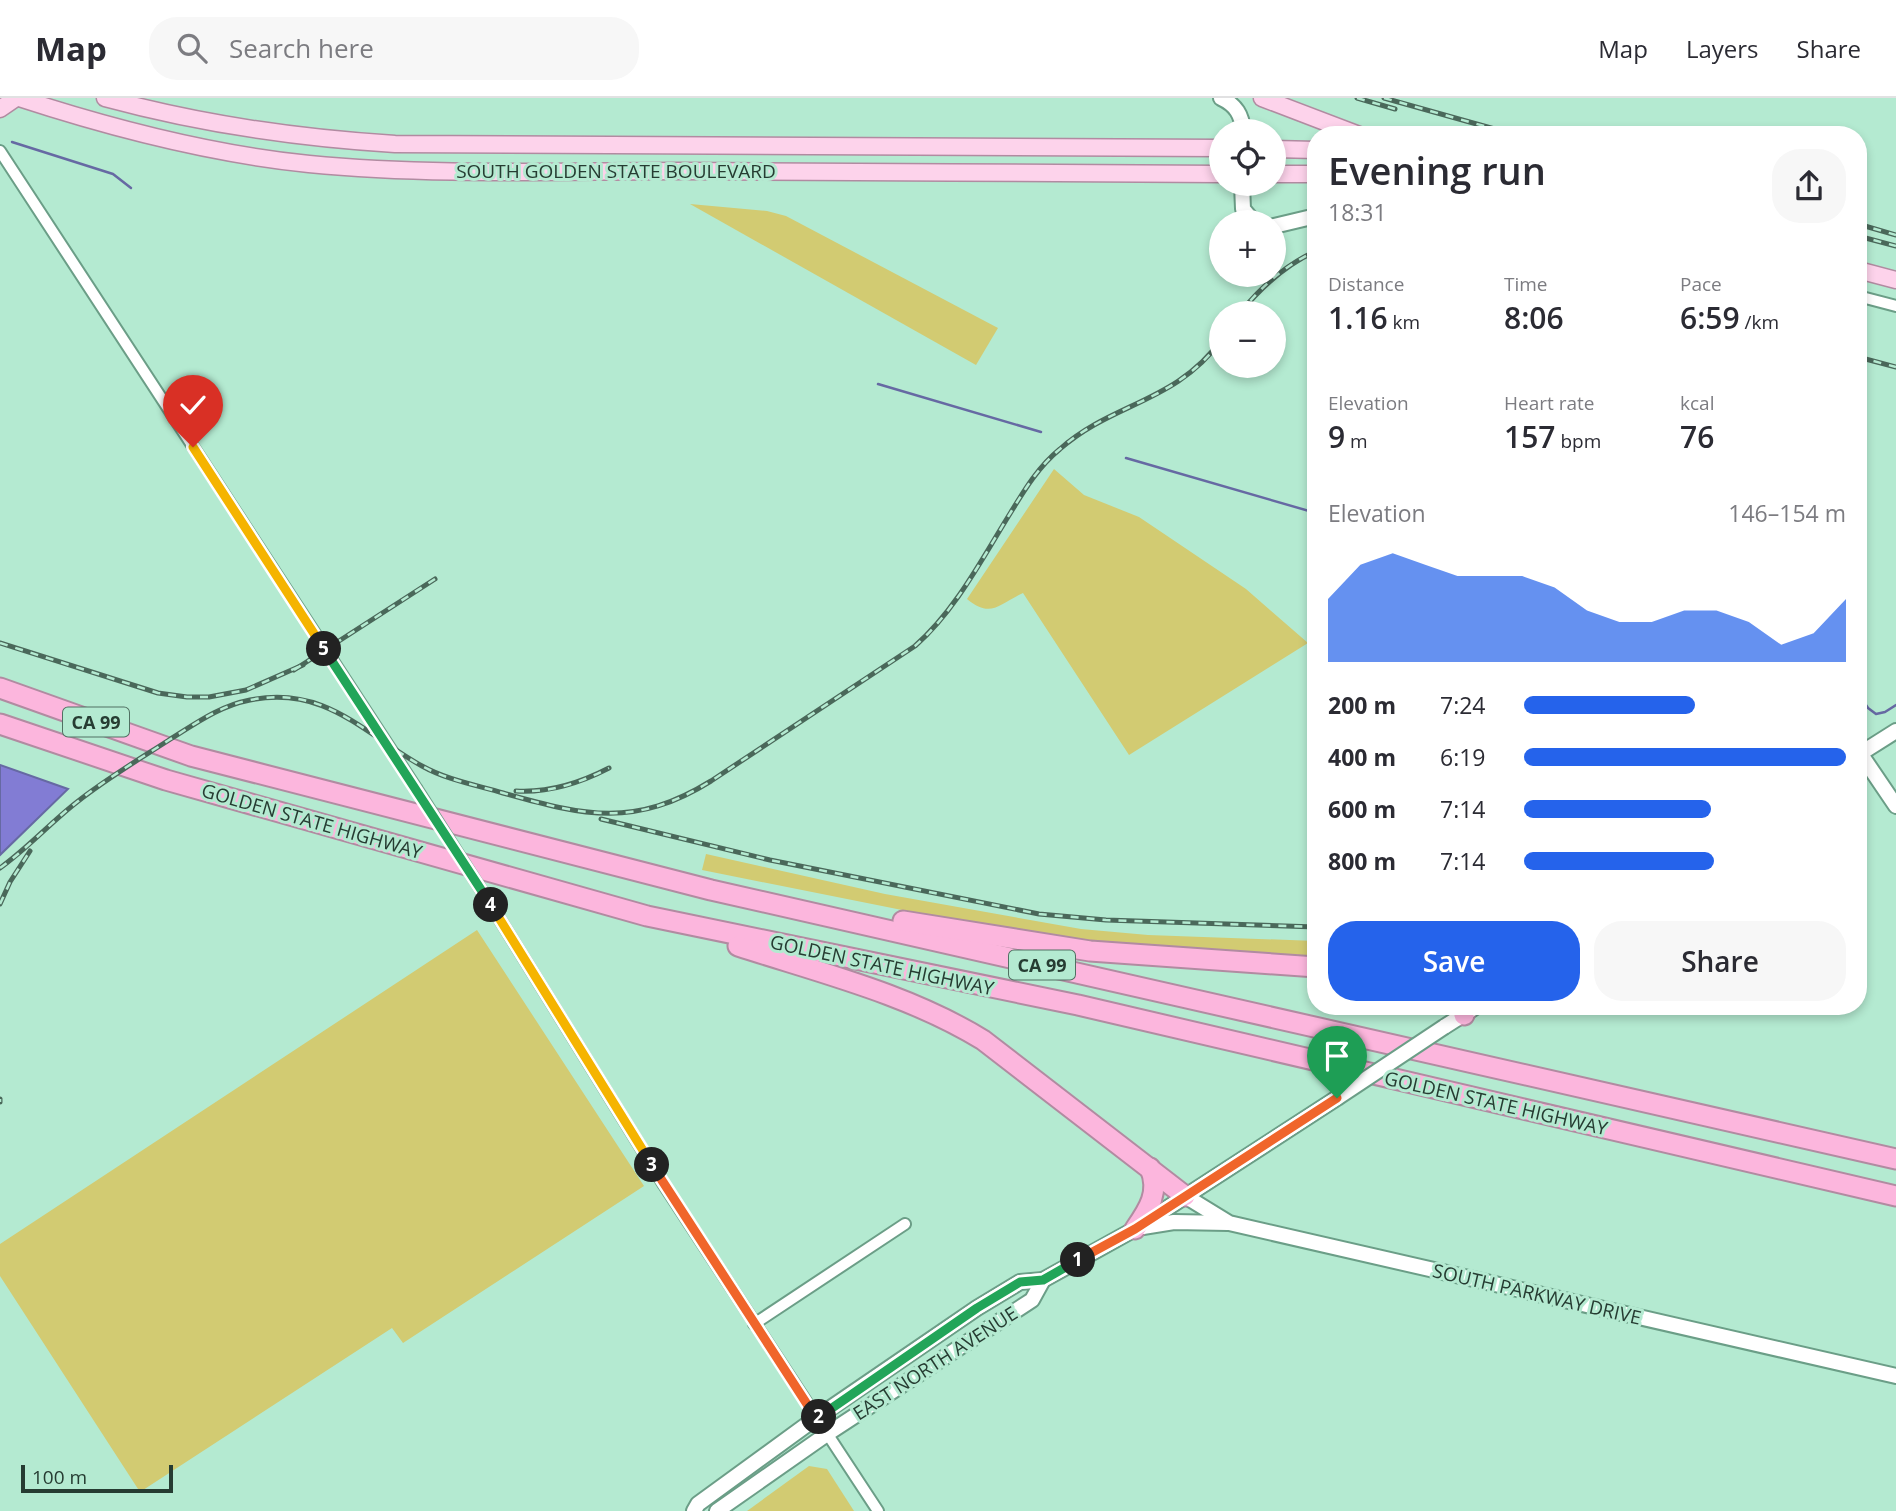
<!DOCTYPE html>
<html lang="en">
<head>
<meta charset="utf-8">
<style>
	:root { --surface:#fff; --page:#f7f7f7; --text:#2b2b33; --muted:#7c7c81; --line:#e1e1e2; --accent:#2563eb }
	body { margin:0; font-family:"Open Sans",sans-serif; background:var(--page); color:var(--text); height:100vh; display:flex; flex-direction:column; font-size:26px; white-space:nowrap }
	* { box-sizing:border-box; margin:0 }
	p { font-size:23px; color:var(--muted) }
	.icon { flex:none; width:38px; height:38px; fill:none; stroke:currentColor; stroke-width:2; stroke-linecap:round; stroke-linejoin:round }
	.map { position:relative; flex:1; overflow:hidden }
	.side { position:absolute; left:1307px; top:28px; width:560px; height:889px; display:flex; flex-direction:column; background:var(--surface); border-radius:28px; box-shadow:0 4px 10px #0003 }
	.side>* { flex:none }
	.controls { position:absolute; left:1209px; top:21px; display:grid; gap:14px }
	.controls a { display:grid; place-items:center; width:77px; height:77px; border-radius:50%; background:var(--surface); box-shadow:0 4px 10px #0003; font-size:35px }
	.scale { position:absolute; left:21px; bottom:18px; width:152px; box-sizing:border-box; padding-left:7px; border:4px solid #263c32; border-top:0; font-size:19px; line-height:24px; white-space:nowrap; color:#263c32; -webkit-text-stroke:5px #b4ead1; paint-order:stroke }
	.pin { position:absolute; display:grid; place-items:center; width:60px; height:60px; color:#fff; margin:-72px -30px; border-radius:50% 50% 50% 0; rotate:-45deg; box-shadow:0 0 7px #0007 }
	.pin .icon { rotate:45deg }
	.km { position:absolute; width:35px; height:35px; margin:-18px; border-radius:50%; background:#222; color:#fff; font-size:19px; line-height:35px; text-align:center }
	.round { display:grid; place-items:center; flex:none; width:74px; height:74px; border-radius:28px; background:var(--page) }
	.summary { display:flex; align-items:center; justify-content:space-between; height:119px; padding:0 21px }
	h1 { font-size:38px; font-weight:600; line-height:52px }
	.metrics { display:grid; grid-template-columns:repeat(3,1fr); gap:10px; height:119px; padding:7px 21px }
	.metrics div { display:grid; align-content:center }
	.metrics b { font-size:30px; font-weight:600 }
	.metrics small { font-size:19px; font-weight:400 }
	.metrics p { font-size:19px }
	.chart { height:196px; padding:14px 21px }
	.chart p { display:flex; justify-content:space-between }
	.chart svg { width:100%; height:126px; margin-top:7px; fill:var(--accent); opacity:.7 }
	.primary-button { display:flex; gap:14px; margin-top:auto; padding:14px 21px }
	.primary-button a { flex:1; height:80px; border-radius:28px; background:var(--accent); color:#fff; font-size:28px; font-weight:600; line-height:80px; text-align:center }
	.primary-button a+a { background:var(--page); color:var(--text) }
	ul { padding:0 21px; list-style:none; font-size:23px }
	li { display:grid; grid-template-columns:112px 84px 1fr; align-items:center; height:52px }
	li i { height:18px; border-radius:9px; background:var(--accent) }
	header { display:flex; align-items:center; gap:42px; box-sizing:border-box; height:98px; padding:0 35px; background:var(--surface); border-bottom:2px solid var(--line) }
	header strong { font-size:33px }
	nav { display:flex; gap:38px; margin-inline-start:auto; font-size:24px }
	.search { width:490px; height:63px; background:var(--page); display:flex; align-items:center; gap:18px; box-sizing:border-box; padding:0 24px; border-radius:28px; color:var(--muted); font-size:26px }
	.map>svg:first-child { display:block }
	.green { fill:#d2cb72 }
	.water { fill:#827cd4; stroke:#6669a3; stroke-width:2 }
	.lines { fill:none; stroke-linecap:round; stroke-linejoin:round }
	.stream { stroke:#6669a3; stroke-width:2.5 }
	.street-casing { stroke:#6b9e87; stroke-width:14 }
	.secondary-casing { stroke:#6b9e87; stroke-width:18 }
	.primary-casing { stroke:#b18ba1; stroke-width:19 }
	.highway-casing { stroke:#b18ba1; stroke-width:23 }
	.street { stroke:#fff; stroke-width:10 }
	.secondary { stroke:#fff; stroke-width:14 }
	.primary { stroke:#fdd3eb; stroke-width:16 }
	.highway { stroke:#fcb6dd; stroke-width:19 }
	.rail-casing { stroke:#4a685a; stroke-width:5 }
	.rail { stroke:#b4ead1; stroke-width:2.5; stroke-dasharray:8; stroke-linecap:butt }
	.street-bridge-casing { stroke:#6b9e87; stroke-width:14; stroke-linecap:butt }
	.secondary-bridge-casing { stroke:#6b9e87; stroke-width:18; stroke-linecap:butt }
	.street-bridge { stroke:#fff; stroke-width:10 }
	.secondary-bridge { stroke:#fff; stroke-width:14 }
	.split-1-casing { stroke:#fff; stroke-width:14 }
	.split-2-casing { stroke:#fff; stroke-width:14 }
	.split-3-casing { stroke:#fff; stroke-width:14 }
	.split-4-casing { stroke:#fff; stroke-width:14 }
	.split-5-casing { stroke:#fff; stroke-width:14 }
	.split-6-casing { stroke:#fff; stroke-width:14 }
	.split-1 { stroke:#f0652b; stroke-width:9 }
	.split-2 { stroke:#22a559; stroke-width:9 }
	.split-3 { stroke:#f0652b; stroke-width:9 }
	.split-4 { stroke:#f5b400; stroke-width:9 }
	.split-5 { stroke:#22a559; stroke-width:9 }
	.split-6 { stroke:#f5b400; stroke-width:9 }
	.labels { text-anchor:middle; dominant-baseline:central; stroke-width:6; stroke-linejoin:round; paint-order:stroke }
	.shield { fill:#b4ead1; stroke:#517062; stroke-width:2 }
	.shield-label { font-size:18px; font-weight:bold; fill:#263c32 }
	.street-label { font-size:19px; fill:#263c32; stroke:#b4ead1 }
</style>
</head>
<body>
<header>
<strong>Map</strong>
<div class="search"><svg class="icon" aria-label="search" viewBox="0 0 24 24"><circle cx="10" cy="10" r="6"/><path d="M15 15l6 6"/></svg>Search here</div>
<nav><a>Map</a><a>Layers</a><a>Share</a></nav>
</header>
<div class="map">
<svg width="1896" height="1413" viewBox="0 0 1896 1413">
	<rect width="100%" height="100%" fill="#b4ead1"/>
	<g class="green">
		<polygon points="690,106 767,113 786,118 998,230 976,267"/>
		<path d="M1054,371L1084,397L1139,419L1246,491L1308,545L1129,657L1023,495C999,506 991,521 967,501Z"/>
		<polygon points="706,756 885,796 1081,831 1148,837 1316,843 1316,861 1076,844 952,822 702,772"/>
		<polygon points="477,832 644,1088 403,1245 392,1230 140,1394 0,1178 0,1146"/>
		<polygon points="809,1368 827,1371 854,1413 747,1413"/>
	</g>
	<polygon class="water" points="0,667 68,691 0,757"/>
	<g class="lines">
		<g class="stream">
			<polyline points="12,44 113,76 131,90"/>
			<polyline points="878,286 1041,334"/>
			<polyline points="1126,360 1316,415"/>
			<polyline points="1858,595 1868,610 1876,616 1885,614 1896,607"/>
		</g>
		<g class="street-casing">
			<g id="street">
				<polyline points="0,53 416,690"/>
				<polyline points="1858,198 1896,208"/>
				<polyline points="494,812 664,1087 878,1413"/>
				<polyline points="754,1226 905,1126"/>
			</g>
		</g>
		<g class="secondary-casing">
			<g id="secondary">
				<path d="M1221,0C1236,7 1242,17 1243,33"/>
				<polyline points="1242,86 1243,111 1254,124"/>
				<polyline points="1274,128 1316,118"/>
				<polyline points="1858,652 1896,708"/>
				<polyline points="1858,657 1896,633"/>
				<polyline points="1444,929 1477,908"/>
				<polyline points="1185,1098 1229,1125 1896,1278"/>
				<polyline points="1143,1129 1174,1124 1228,1125"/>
				<polyline points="694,1413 698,1406 816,1320 977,1210 1020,1184 1043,1182 1135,1131 1337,1000"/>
				<polyline points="717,1413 827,1336 1032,1202 1043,1182"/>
			</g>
		</g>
		<g class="primary-casing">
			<g id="primary">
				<path d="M19,0C114,31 210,56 309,66C432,78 557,73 680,73C861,74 1041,75 1222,76"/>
				<path d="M105,0C201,26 296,40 395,46L1222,50"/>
				<polyline points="1262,0 1359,37"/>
				<polyline points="0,11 16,0"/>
				<polyline points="1274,51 1316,52"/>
				<polyline points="1274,76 1316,76"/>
				<polyline points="1858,172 1896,182"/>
			</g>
		</g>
		<g class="highway-casing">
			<g id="highway">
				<polyline points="0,590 191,658 711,792 1896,1061"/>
				<polyline points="0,626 166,682 647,818 1078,907 1896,1098"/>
				<polyline points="903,823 1090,853 1316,869"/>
				<path d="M738,848C821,875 908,896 983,942L1185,1098"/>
				<polyline points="1463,908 1464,917"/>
				<path d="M1135,1131C1149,1111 1160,1094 1150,1070"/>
			</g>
		</g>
		<use href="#street" class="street"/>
		<use href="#secondary" class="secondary"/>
		<use href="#primary" class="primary"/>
		<use href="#highway" class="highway"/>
		<g class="rail-casing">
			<g id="rail">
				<polyline points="1357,0 1395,11"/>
				<polyline points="1384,0 1516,37"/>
				<polyline points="1858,126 1896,137"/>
				<polyline points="1858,138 1896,148"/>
				<path d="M1240,215C1261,189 1285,167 1316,153"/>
				<polyline points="1858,259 1896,269"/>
				<polyline points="0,545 158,595 187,599 209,599 246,592 303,567"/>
				<polyline points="294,572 435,481"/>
				<path d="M516,693C550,695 580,685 609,670"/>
				<polyline points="601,721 770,762 1039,816 1106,822 1316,829"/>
				<path d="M0,770C28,750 50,725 77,704C106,681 138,662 169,642C195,626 219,608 250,602C325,587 363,635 422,668C447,682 476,687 503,695C585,718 635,730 711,683L915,548C956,512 983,459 1011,414C1025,391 1039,368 1060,351C1113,304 1176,305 1222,241"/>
				<polyline points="0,806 10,784 30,753"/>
				<polyline points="0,1001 0,1004"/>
			</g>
		</g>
		<use href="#rail" class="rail"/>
		<g class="street-bridge-casing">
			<polyline id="street-bridge" points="416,690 494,812"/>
		</g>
		<g class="secondary-bridge-casing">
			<polyline id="secondary-bridge" points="1337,1000 1444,929"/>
		</g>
		<use href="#street-bridge" class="street-bridge"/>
		<use href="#secondary-bridge" class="secondary-bridge"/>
	</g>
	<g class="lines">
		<g class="split-1-casing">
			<polyline id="split-1" points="1078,1162 1135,1131 1337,1000"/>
		</g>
		<g class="split-2-casing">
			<polyline id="split-2" points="819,1319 977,1210 1020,1184 1043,1182 1078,1162"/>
		</g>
		<g class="split-3-casing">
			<polyline id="split-3" points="652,1067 816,1320 819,1319"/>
		</g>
		<g class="split-4-casing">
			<polyline id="split-4" points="491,807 652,1067"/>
		</g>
		<g class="split-5-casing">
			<polyline id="split-5" points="324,551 491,807"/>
		</g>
		<g class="split-6-casing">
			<polyline id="split-6" points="193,349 324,551"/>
		</g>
		<use href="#split-1" class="split-1"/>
		<use href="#split-2" class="split-2"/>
		<use href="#split-3" class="split-3"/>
		<use href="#split-4" class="split-4"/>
		<use href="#split-5" class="split-5"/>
		<use href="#split-6" class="split-6"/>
	</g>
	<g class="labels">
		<g class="shield">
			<rect x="63" y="609.5" width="66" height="29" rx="5"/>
			<rect x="1009" y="852.5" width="66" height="29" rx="5"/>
		</g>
		<g class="shield-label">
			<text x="96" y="624">CA 99</text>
			<text x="1042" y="867">CA 99</text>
		</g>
		<g class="street-label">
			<text x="616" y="73">SOUTH GOLDEN STATE BOULEVARD</text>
			<text transform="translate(312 723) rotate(16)">GOLDEN STATE HIGHWAY</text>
			<text transform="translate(882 867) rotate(12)">GOLDEN STATE HIGHWAY</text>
			<text transform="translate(1496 1005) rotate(13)">GOLDEN STATE HIGHWAY</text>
			<text transform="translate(1537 1196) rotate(13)">SOUTH PARKWAY DRIVE</text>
			<text transform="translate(935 1265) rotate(-33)">EAST NORTH AVENUE</text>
		</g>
	</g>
</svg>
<div class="controls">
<a><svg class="icon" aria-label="locate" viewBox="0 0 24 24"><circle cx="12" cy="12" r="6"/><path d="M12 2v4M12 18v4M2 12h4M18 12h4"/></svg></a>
<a>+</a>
<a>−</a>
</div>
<div class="scale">100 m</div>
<div class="pin" style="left:1337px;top:1000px;background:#1e9e55"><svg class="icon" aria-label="arrive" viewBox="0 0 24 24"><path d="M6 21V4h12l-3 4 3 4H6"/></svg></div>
<div class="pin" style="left:193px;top:349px;background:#d93025"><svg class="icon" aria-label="check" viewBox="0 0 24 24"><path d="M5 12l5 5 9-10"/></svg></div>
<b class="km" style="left:1078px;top:1162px">1</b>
<b class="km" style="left:819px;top:1319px">2</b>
<b class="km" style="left:652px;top:1067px">3</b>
<b class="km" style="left:491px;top:807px">4</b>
<b class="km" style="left:324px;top:551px">5</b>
<section class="side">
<div class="summary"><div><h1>Evening run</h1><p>18:31</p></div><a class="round"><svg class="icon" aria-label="share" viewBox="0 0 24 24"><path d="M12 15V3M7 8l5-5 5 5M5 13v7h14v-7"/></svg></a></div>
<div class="metrics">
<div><p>Distance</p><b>1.16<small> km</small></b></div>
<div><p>Time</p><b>8:06</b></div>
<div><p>Pace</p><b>6:59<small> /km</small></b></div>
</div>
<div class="metrics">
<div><p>Elevation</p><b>9<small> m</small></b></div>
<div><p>Heart rate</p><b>157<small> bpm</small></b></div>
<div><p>kcal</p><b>76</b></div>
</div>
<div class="chart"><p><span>Elevation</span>146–154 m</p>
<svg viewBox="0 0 160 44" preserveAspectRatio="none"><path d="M0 44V22L10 10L20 6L30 10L40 14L50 14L60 14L70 18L80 26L90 30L100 30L110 26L120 26L130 30L140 38L150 34L160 22V44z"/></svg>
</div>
<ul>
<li><b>200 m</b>7:24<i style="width:53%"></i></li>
<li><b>400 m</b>6:19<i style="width:100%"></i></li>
<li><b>600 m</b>7:14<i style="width:58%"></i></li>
<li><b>800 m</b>7:14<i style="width:59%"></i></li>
</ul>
<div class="primary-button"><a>Save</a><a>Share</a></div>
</section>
</div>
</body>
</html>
